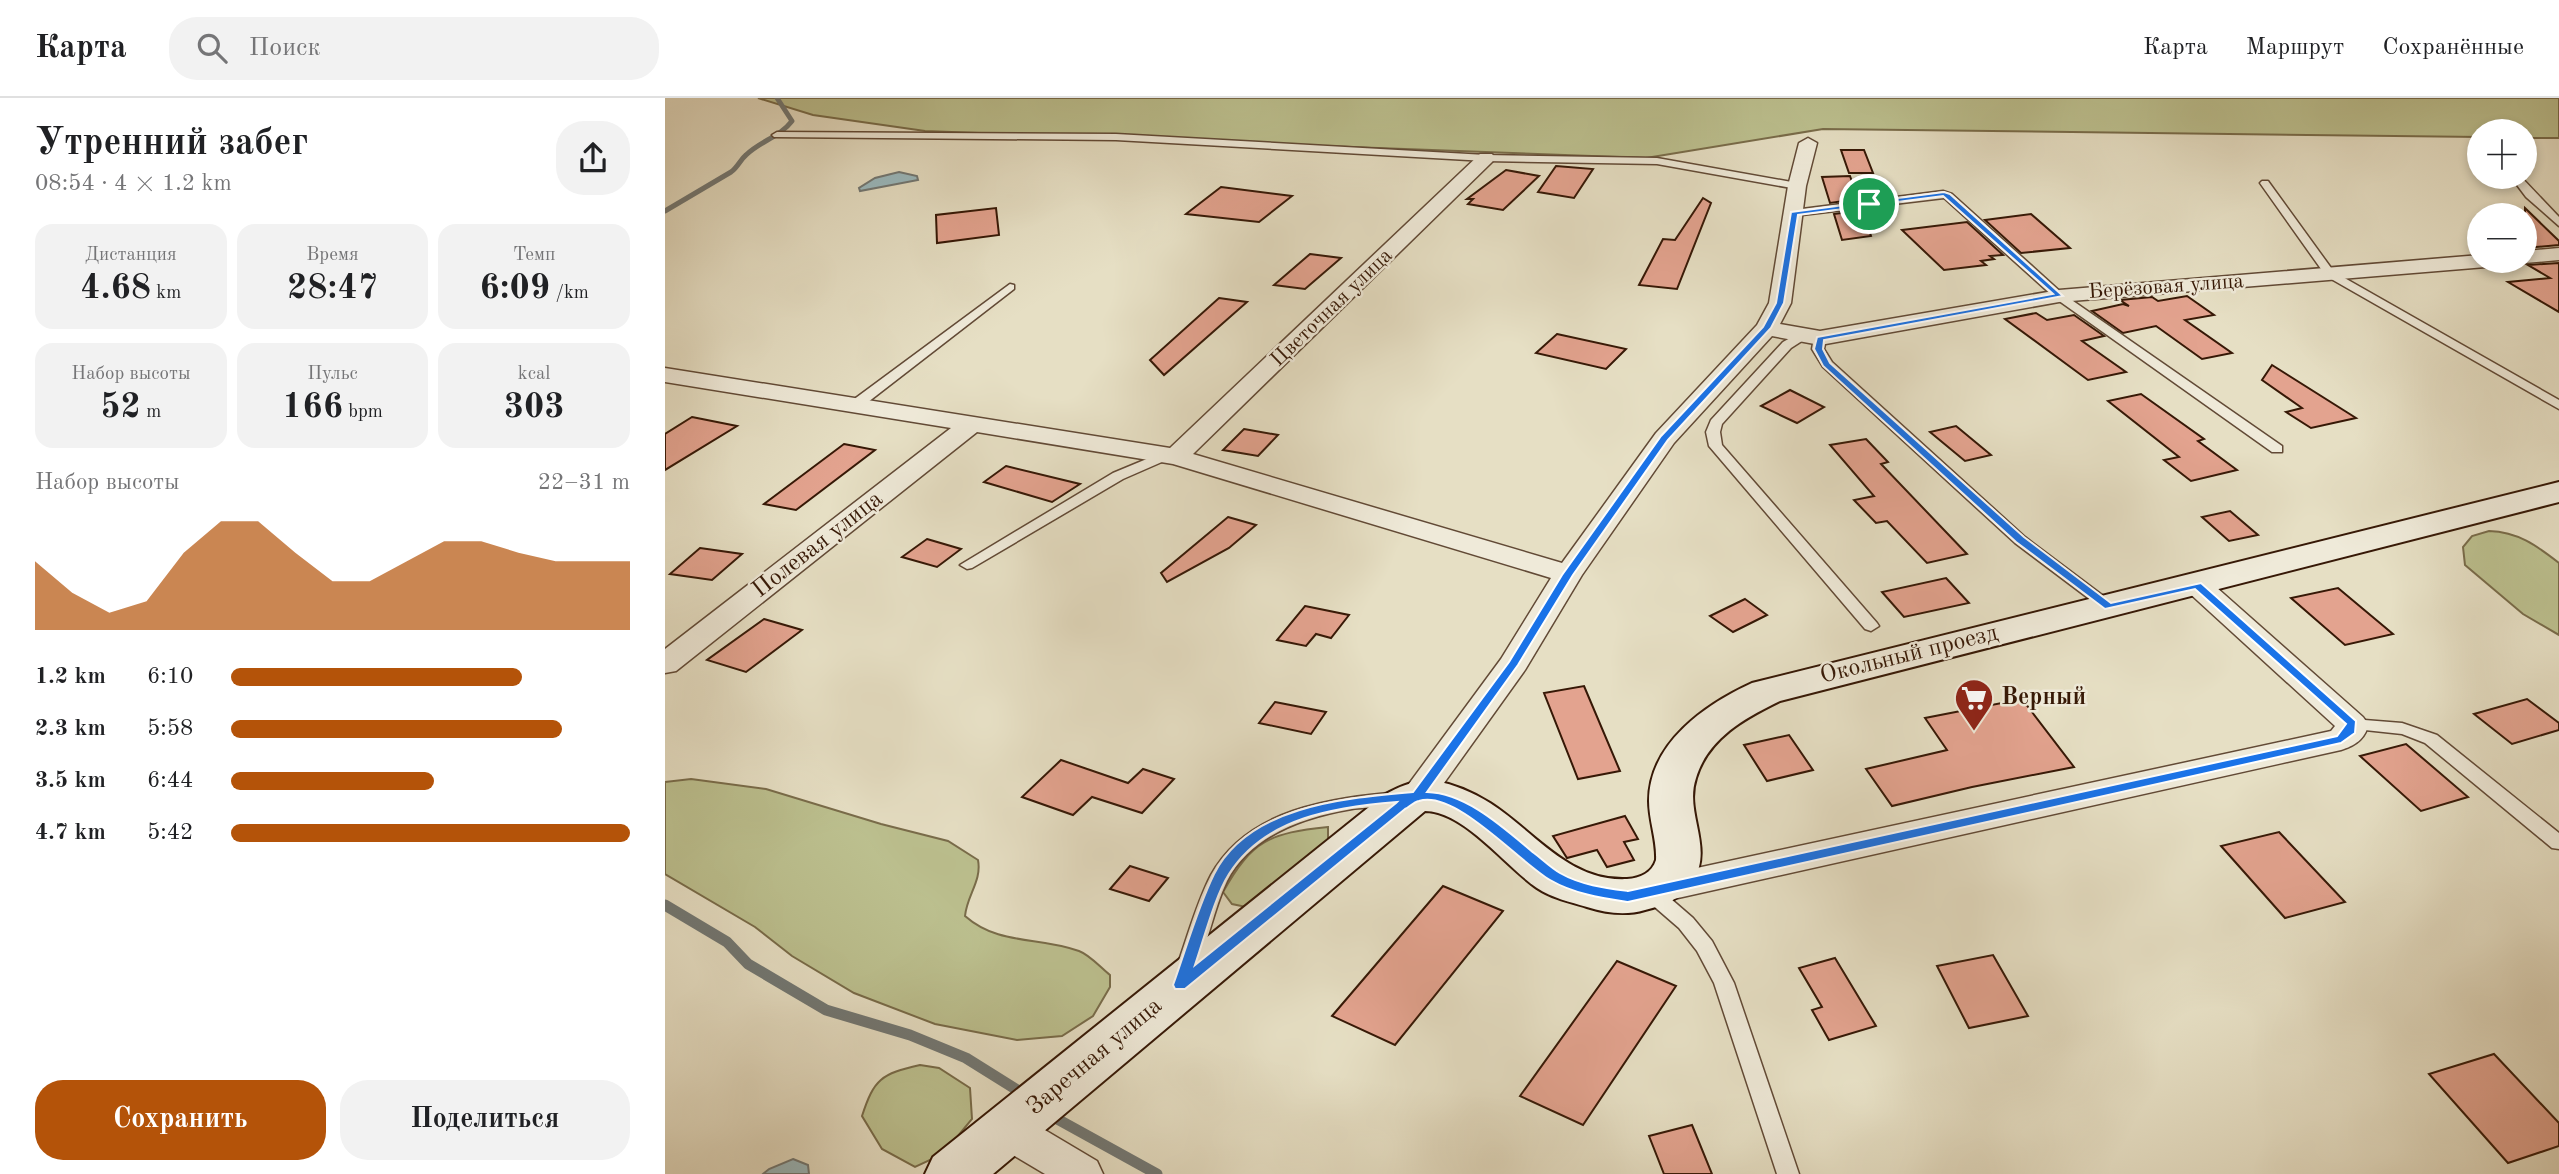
<!DOCTYPE html>
<html lang="ru">
<head>
<meta charset="utf-8">
<style>
	:root { --surface:#fff; --page:#f2f2f2; --text:#202124; --muted:#757577; --line:#e0e0e0; --accent:#b45309 }
	body { margin:0; font-family:"Old Standard TT",serif; background:var(--page); color:var(--text); height:100vh; display:flex; flex-direction:column; font-size:26px; white-space:nowrap }
	* { box-sizing:border-box; margin:0 }
	p { font-size:23px; color:var(--muted) }
	.icon { flex:none; width:38px; height:38px; fill:none; stroke:currentColor; stroke-width:2; stroke-linecap:round; stroke-linejoin:round }
	.map { position:relative; flex:1; overflow:hidden }
	.side { display:flex; flex-direction:column; background:var(--surface); width:665px }
	.side>* { flex:none }
	.buttons { position:absolute; left:1802px; top:21px; display:grid; gap:14px }
	.buttons a { display:grid; place-items:center; width:70px; height:70px; border-radius:50%; background:var(--surface); box-shadow:0 4px 10px #0003; font-size:35px }
	.pin { position:absolute; display:grid; place-items:center; width:60px; height:60px; color:#fff; margin:-30px; border:4px solid #fff; border-radius:50%; box-shadow:0 2px 7px #0007 }
	.round { display:grid; place-items:center; flex:none; width:74px; height:74px; border-radius:28px; background:var(--page) }
	.head { display:flex; align-items:center; justify-content:space-between; height:119px; padding:0 35px }
	h1 { font-size:38px; font-weight:700; line-height:52px }
	.stats { display:grid; grid-template-columns:repeat(3,1fr); gap:10px; height:119px; padding:7px 35px }
	.stats div { display:grid; align-content:center; border-radius:18px; background:var(--page); text-align:center }
	.stats b { font-size:35px; font-weight:700 }
	.stats small { font-size:19px; font-weight:400 }
	.stats p { font-size:19px }
	.chart { height:196px; padding:14px 35px }
	.chart p { display:flex; justify-content:space-between }
	.chart svg { width:100%; height:126px; margin-top:7px; fill:var(--accent); opacity:.7 }
	.cta { display:flex; gap:14px; margin-top:auto; padding:14px 35px }
	.cta a { flex:1; height:80px; border-radius:28px; background:var(--accent); color:#fff; font-size:28px; font-weight:700; line-height:80px; text-align:center }
	.cta a+a { background:var(--page); color:var(--text) }
	ul { padding:0 35px; list-style:none; font-size:23px }
	li { display:grid; grid-template-columns:112px 84px 1fr; align-items:center; height:52px }
	li i { height:18px; border-radius:9px; background:var(--accent) }
	header { display:flex; align-items:center; gap:42px; box-sizing:border-box; height:98px; padding:0 35px; background:var(--surface); border-bottom:2px solid var(--line) }
	header strong { font-size:33px }
	nav { display:flex; gap:38px; margin-inline-start:auto; font-size:24px }
	.search { width:490px; height:63px; background:var(--page); display:flex; align-items:center; gap:18px; box-sizing:border-box; padding:0 24px; border-radius:28px; color:var(--muted); font-size:26px }
	main { display:flex; flex:1; min-height:0 }
	.map>svg:first-child { display:block }
	.green { fill:#bcc08f; stroke:#796c4a; stroke-width:2 }
	.water { fill:#9bbabf; stroke:#737975; stroke-width:2 }
	.lines { fill:none; stroke-linecap:round; stroke-linejoin:round }
	.stream-far1 { stroke:#737975; stroke-width:5 }
	.stream { stroke:#737975; stroke-width:11 }
	.building { fill:#e3a38f; stroke:#361806; stroke-width:2 }
	.lane-casing { stroke:#624a36; stroke-width:3 }
	.street-casing { stroke:#624a36; stroke-width:3 }
	.secondary-casing { stroke:#361806; stroke-width:4 }
	.lane { fill:#efead9; fill-rule:evenodd }
	.street { fill:#efead9; fill-rule:evenodd }
	.secondary { fill:#efead9; fill-rule:evenodd }
	.route { fill:#1a73e8; stroke:#fff; stroke-width:2; fill-rule:evenodd }
	.labels { text-anchor:middle; dominant-baseline:central; stroke-width:5; stroke-linejoin:round; paint-order:stroke }
	.far-street-label { font-size:21px; fill:#361806; stroke:#efead9 }
	.street-label { font-size:24px; fill:#361806; stroke:#efead9 }
	.poi-label { font-size:24px; font-weight:bold; fill:#361806; stroke:#efead9; text-anchor:start }
</style>
</head>
<body>
<header>
<strong>Карта</strong>
<div class="search"><svg class="icon" aria-label="search" viewBox="0 0 24 24"><circle cx="10" cy="10" r="6"/><path d="M15 15l6 6"/></svg>Поиск</div>
<nav><a>Карта</a><a>Маршрут</a><a>Сохранённые</a></nav>
</header>
<main>
<section class="side">
<div class="head"><div><h1>Утренний забег</h1><p>08:54 · 4 × 1.2 km</p></div><a class="round"><svg class="icon" aria-label="share" viewBox="0 0 24 24"><path d="M12 15V3M7 8l5-5 5 5M5 13v7h14v-7"/></svg></a></div>
<div class="stats">
<div><p>Дистанция</p><b>4.68<small> km</small></b></div>
<div><p>Время</p><b>28:47</b></div>
<div><p>Темп</p><b>6:09<small> /km</small></b></div>
</div>
<div class="stats">
<div><p>Набор высоты</p><b>52<small> m</small></b></div>
<div><p>Пульс</p><b>166<small> bpm</small></b></div>
<div><p>kcal</p><b>303</b></div>
</div>
<div class="chart"><p><span>Набор высоты</span>22–31 m</p>
<svg viewBox="0 0 160 44" preserveAspectRatio="none"><path d="M0 44V20L10 31L20 38L30 34L40 17L50 6L60 6L70 17L80 27L90 27L100 20L110 13L120 13L130 17L140 20L150 20L160 20V44z"/></svg>
</div>
<ul>
<li><b>1.2 km</b>6:10<i style="width:73%"></i></li>
<li><b>2.3 km</b>5:58<i style="width:83%"></i></li>
<li><b>3.5 km</b>6:44<i style="width:51%"></i></li>
<li><b>4.7 km</b>5:42<i style="width:100%"></i></li>
</ul>
<div class="cta"><a>Сохранить</a><a>Поделиться</a></div>
</section>
<div class="map">
<svg width="1894" height="1076" viewBox="0 0 1894 1076">
	<rect width="100%" height="100%" fill="#e6dfc4"/>
	<filter id="stains"><feTurbulence type="fractalNoise" baseFrequency=".00286" numOctaves="4"/><feColorMatrix values="0 0 0 0 .2 0 0 0 0 .09 0 0 0 0 .02 0 0 0 .5 -.17"/></filter>
	<radialGradient id="worn" r=".72"><stop offset=".6" stop-color="#630" stop-opacity="0"/><stop offset="1" stop-color="#630" stop-opacity=".3"/></radialGradient>
	<g class="green">
		<polygon points="93,0 1894,0 1894,40 1860,40 1860,33 1815,33 1815,39 1158,31 981,60 260,33 148,17"/>
		<path d="M1824,433C1853,434 1871,447 1894,465V537L1858,516L1800,467L1798,449L1807,438Z"/>
		<path d="M26,681L101,691L216,726L283,743L313,762C317,783 302,797 300,818C334,848 374,838 414,853C425,857 436,870 445,877V889L428,918L397,938L352,942L270,926L189,895L127,858L90,829L0,776V684Z"/>
		<path d="M663,729V745L581,809L567,806L558,794C587,742 605,735 663,729Z"/>
		<path d="M255,967L274,970L305,990L307,1021L278,1056L250,1069L217,1051L197,1018C209,981 216,976 255,967Z"/>
	</g>
	<g class="water">
		<polygon points="234,74 252,78 253,82 195,93 194,90 210,80"/>
		<polygon points="128,1061 143,1067 144,1076 98,1076 104,1071"/>
	</g>
	<g class="lines">
		<path class="stream-far1" d="M0,113L66,74C73,69 75,62 81,57C95,43 115,39 127,23L112,0"/>
		<g class="stream">
			<polyline points="0,807 62,844 83,866 161,912 245,937 301,960 360,997"/>
			<polyline points="385,1017 492,1076"/>
		</g>
	</g>
	<g class="building">
		<polygon points="1176,52 1199,52 1208,75 1184,75"/>
		<polygon points="891,68 928,71 909,100 873,94"/>
		<polygon points="841,72 874,78 838,112 803,106 808,101 802,101"/>
		<polygon points="1185,78 1193,101 1165,105 1157,79"/>
		<polygon points="556,89 627,98 594,124 521,116"/>
		<polygon points="1038,100 1046,105 1012,191 974,187 998,141 1010,142"/>
		<polygon points="331,110 334,137 272,145 271,117"/>
		<polygon points="1860,110 1894,143 1894,147 1860,150"/>
		<polygon points="1197,112 1206,138 1177,142 1169,116"/>
		<polygon points="1366,116 1405,150 1356,155 1320,122"/>
		<polygon points="1302,124 1338,157 1325,158 1329,161 1316,163 1321,167 1279,172 1237,132"/>
		<polygon points="645,156 676,160 640,191 609,187"/>
		<polygon points="1894,165 1894,214 1843,184 1885,180 1863,167"/>
		<polygon points="1522,198 1549,217 1520,222 1567,255 1537,261 1491,228 1458,235 1427,213 1458,206 1464,208 1455,202 1487,199 1493,203"/>
		<polygon points="554,200 582,204 499,277 485,262"/>
		<polygon points="1371,215 1382,222 1409,217 1439,238 1417,243 1461,274 1423,282 1340,221"/>
		<polygon points="892,236 961,251 941,271 871,255"/>
		<polygon points="1607,267 1691,320 1646,330 1621,314 1637,310 1597,282"/>
		<polygon points="1125,292 1159,309 1132,325 1096,308"/>
		<polygon points="1476,296 1539,341 1533,343 1572,372 1526,383 1499,362 1514,359 1443,303"/>
		<polygon points="27,319 72,328 0,372 0,336"/>
		<polygon points="1291,328 1326,357 1300,363 1265,334"/>
		<polygon points="579,331 613,337 593,358 558,352"/>
		<polygon points="1201,341 1223,364 1216,366 1302,456 1262,465 1222,423 1211,425 1189,402 1209,398 1165,347"/>
		<polygon points="179,346 210,352 131,412 99,406"/>
		<polygon points="341,368 415,386 387,404 319,384"/>
		<polygon points="1565,413 1593,437 1564,443 1537,419"/>
		<polygon points="563,419 591,427 564,450 502,484 496,475"/>
		<polygon points="262,441 296,451 272,469 237,459"/>
		<polygon points="35,450 77,456 47,482 5,476"/>
		<polygon points="1281,480 1304,505 1239,519 1217,494"/>
		<polygon points="1673,490 1728,536 1680,547 1626,500"/>
		<polygon points="1080,501 1102,517 1068,534 1045,518"/>
		<polygon points="640,508 684,517 666,540 651,536 641,548 612,542"/>
		<polygon points="99,521 137,532 81,574 42,562"/>
		<polygon points="919,588 955,673 913,681 879,595"/>
		<polygon points="1357,601 1409,669 1307,689 1227,708 1201,671 1282,652 1260,620"/>
		<polygon points="1862,601 1894,625 1894,632 1847,646 1809,616"/>
		<polygon points="610,604 661,614 646,636 594,625"/>
		<polygon points="1124,637 1148,672 1102,683 1079,647"/>
		<polygon points="1741,646 1803,699 1756,713 1695,658"/>
		<polygon points="396,662 463,685 478,671 509,681 477,715 427,699 408,717 357,699"/>
		<polygon points="960,718 973,741 959,744 969,762 942,769 932,752 902,760 888,738"/>
		<polygon points="1614,734 1680,804 1620,820 1556,748"/>
		<polygon points="465,768 503,780 484,803 445,791"/>
		<polygon points="778,788 838,813 730,947 667,918"/>
		<polygon points="1328,857 1363,918 1304,930 1272,868"/>
		<polygon points="1170,860 1211,928 1164,942 1147,912 1157,909 1134,870"/>
		<polygon points="952,863 1011,888 918,1027 855,998"/>
		<polygon points="1829,956 1894,1025 1894,1048 1843,1065 1764,976"/>
		<polygon points="1027,1027 1047,1076 999,1076 984,1038"/>
	</g>
	<g class="lines">
		<g class="lane-casing">
			<g id="lane">
				<polygon points="112,34 451,36 821,57 992,60 1132,85 1137,88 1132,91 992,66 821,63 451,42 109,39 107,37"/>
				<polygon points="1846,79 1856,79 1894,119 1894,128 1861,99"/>
				<polygon points="1597,83 1603,83 1669,174 1894,302 1894,311 1661,178 1595,85"/>
				<polygon points="1278,93 1287,96 1398,196 1617,348 1617,354 1607,354 1390,200 1279,100 1129,118 1124,115 1129,112"/>
				<polygon points="345,186 349,187 349,191 194,311 184,311 184,305"/>
				<polygon points="1136,234 1140,235 1140,241 1126,250 1057,326 1055,334 1057,347 1212,525 1214,528 1206,533 1200,531 1044,348 1041,334 1046,322 1118,244"/>
				<polygon points="1155,236 1161,240 1159,251 1167,264 1360,439 1449,506 1452,509 1449,512 1439,512 1350,445 1158,269 1147,251 1149,240"/>
				<polygon points="501,353 506,354 506,360 458,381 307,470 302,471 295,467 448,375"/>
				<polygon points="1687,621 1737,625 1772,637 1894,735 1894,751 1887,750 1760,645 1737,636 1681,630 1679,626"/>
				<path d="M734,694L740,696L743,700L740,704C723,709 705,709 687,711C639,719 586,737 562,783C548,812 544,845 529,873L522,876L515,873L512,868C523,838 531,806 546,777C582,711 666,700 734,694Z"/>
				<polygon points="984,786 991,788 1028,820 1047,843 1069,885 1134,1076 1112,1076 1049,885 1032,853 1014,830 977,798 974,793 977,788"/>
			</g>
		</g>
		<g class="street-casing">
			<g id="street">
				<polygon points="1143,40 1152,45 1141,88 1126,205 1115,226 1155,233 1394,192 1815,157 1815,163 1831,163 1828,167 1821,169 1394,204 1155,247 1107,238 1009,345 917,477 860,572 764,706 752,709 740,706 735,698 836,561 886,480 508,366 312,334 11,573 0,575 0,551 286,330 0,284 0,270 505,350 815,56 827,56 830,60 827,64 528,356 897,465 991,335 1092,227 1104,205 1123,88 1134,45"/>
				<polygon points="1894,150 1894,162 1860,165 1852,163 1860,163 1860,153"/>
				<path d="M1532,478L1542,481L1698,619L1703,626C1701,641 1689,648 1676,652L995,804L982,800L977,791L982,782L995,778L1666,633L1670,628L1522,493L1518,487L1522,481Z"/>
				<polygon points="343,1014 358,1019 432,1063 438,1076 380,1076 328,1045 322,1032 328,1019"/>
			</g>
		</g>
		<g class="secondary-casing">
			<path id="secondary" d="M1894,384V404L1115,603C1080,620 1043,640 1031,680C1019,715 1049,749 1028,783C1016,801 1000,807 980,812C960,818 941,815 922,809C905,804 887,800 872,790C841,769 799,713 760,713L328,1076H260L268,1059L719,697C735,688 751,681 770,683C789,686 809,695 825,705C869,733 904,784 962,781C975,780 987,775 991,762C992,742 984,723 984,703C984,645 1041,606 1087,585Z"/>
		</g>
		<use href="#lane" class="lane"/>
		<use href="#street" class="street"/>
		<use href="#secondary" class="secondary"/>
	</g>
	<path class="route" d="M1279,94L1285,96L1398,198L1159,242L1158,251L1165,265L1359,439L1446,505L1536,485L1691,623L1690,635L1676,645L963,804C937,800 909,796 885,782C855,765 790,691 754,703C749,704 744,709 740,711L520,891H510L508,887C521,851 532,811 549,776C584,707 682,700 748,694L844,564L897,477L996,338L1098,229L1111,205L1126,114ZM1278,98L1388,196L1152,239L1149,251L1158,268L1351,444L1440,511L1530,491L1681,626L1672,638L963,793C940,790 916,787 895,775C886,770 877,761 869,755C840,731 802,695 762,694L853,567L908,477L1003,342L1106,230L1119,205L1133,117ZM732,704L731,705L530,867C539,841 550,798 564,776C600,719 671,709 732,704Z"/>
	<defs>
		<g id="supermarket-pin" transform="scale(2.0125)"><path d="M0 17L-7.5 6A9.5 9.5 0 1 1 7.5 6Z" fill="#8f2418" stroke="#efead9"/><path d="M-6-5.5h2.5l.6 2H6L4.5 2H-2.5L-4.4-4H-6ZM-1.5 3.2a1.3 1.3 0 1 0 .1 0ZM3 3.2a1.3 1.3 0 1 0 .1 0Z" fill="#fff"/></g>
	</defs>
	<g fill-rule="evenodd">
		<use href="#supermarket-pin" x="1309" y="600"/>
	</g>
	<g class="labels">
		<g class="far-street-label">
			<text transform="translate(1501 189) rotate(-4)">Берёзовая улица</text>
			<text transform="translate(667 210) rotate(-44)">Цветочная улица</text>
		</g>
		<g class="street-label">
			<text transform="translate(153 447) rotate(-38)">Полевая улица</text>
			<text transform="translate(1244 557) rotate(-14)">Окольный проезд</text>
			<text transform="translate(430 959) rotate(-40)">Заречная улица</text>
		</g>
		<g class="poi-label">
			<text x="1336" y="600">Верный</text>
		</g>
	</g>
	<rect width="100%" height="100%" filter="url(#stains)"/>
	<rect width="100%" height="100%" fill="url(#worn)"/>
</svg>
<div class="buttons">
<a>+</a>
<a>−</a>
</div>
<div class="pin" style="left:1204px;top:106px;background:#1e9e55"><svg class="icon" aria-label="arrive" viewBox="0 0 24 24"><path d="M6 21V4h12l-3 4 3 4H6"/></svg></div>
</div>
</main>
</body>
</html>
